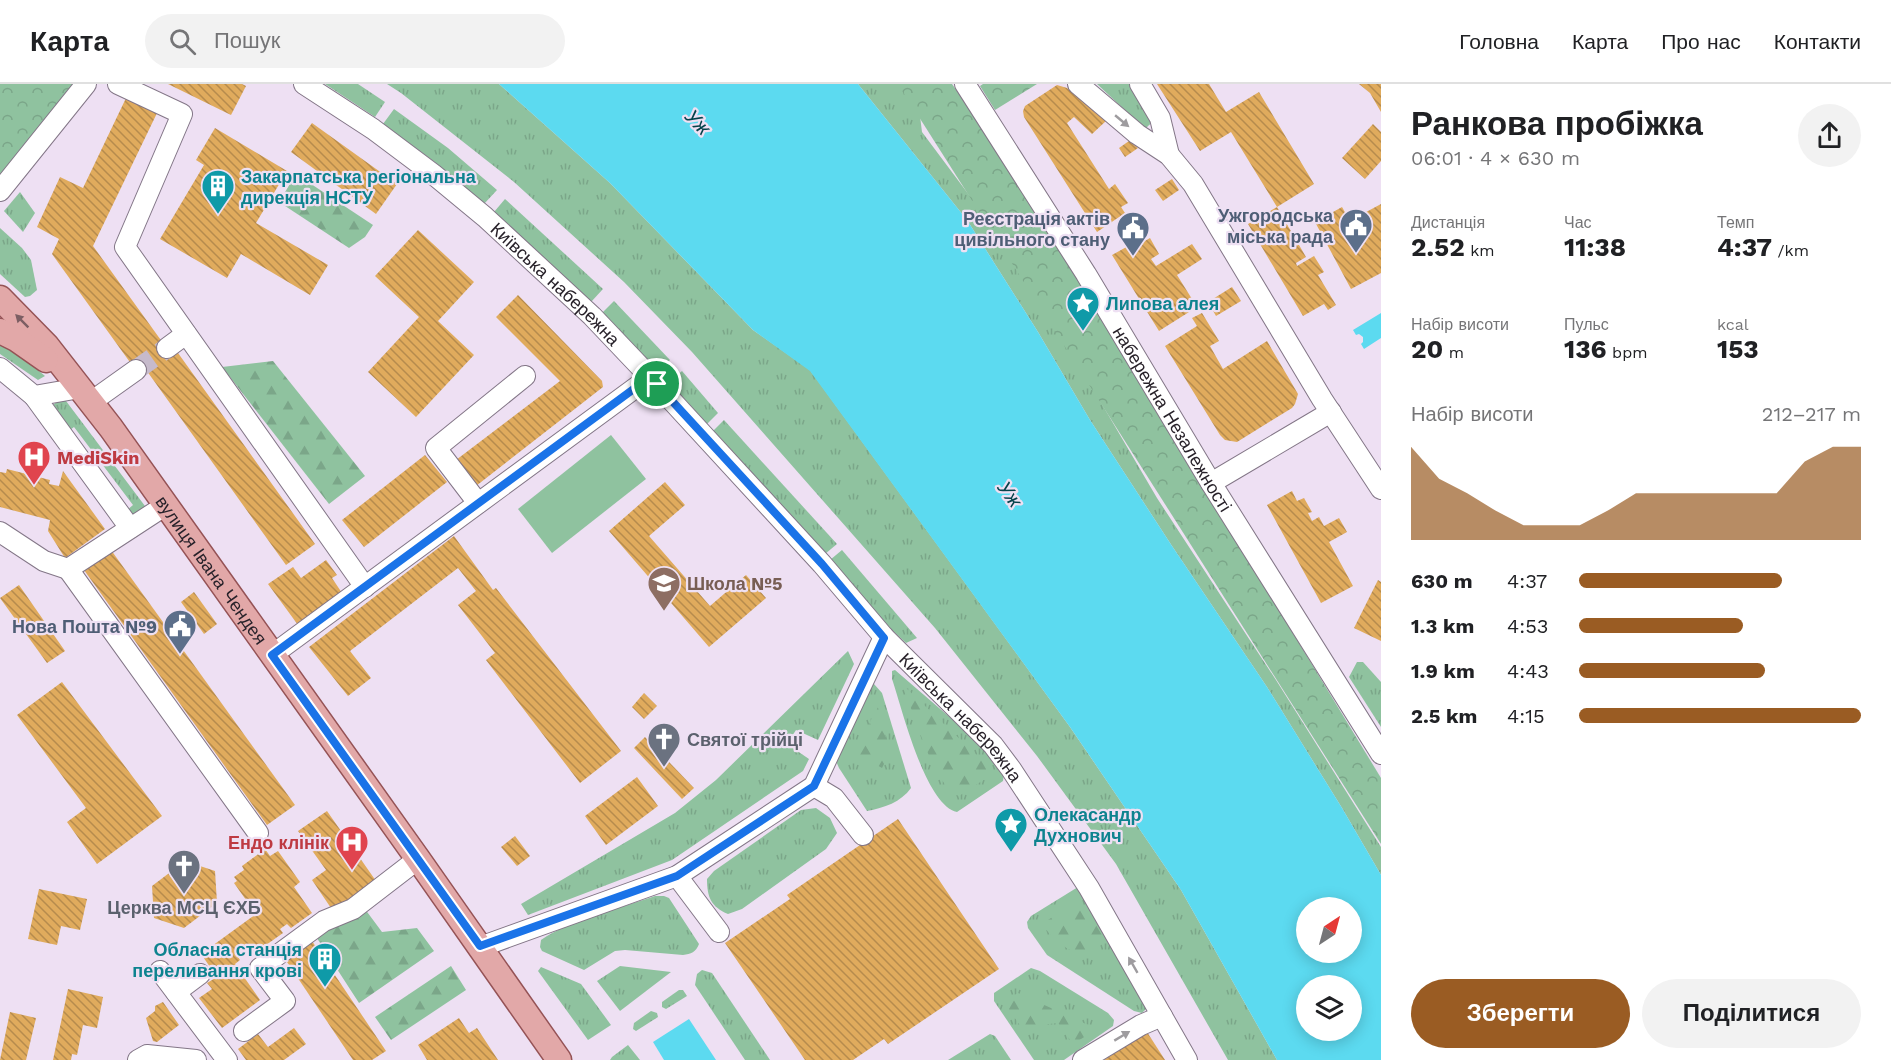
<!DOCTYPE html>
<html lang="uk">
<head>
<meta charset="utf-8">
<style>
	:root { --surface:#fff; --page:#f2f2f2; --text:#202124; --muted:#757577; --line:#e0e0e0; --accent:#9a5c23 }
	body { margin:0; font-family:"Work Sans",sans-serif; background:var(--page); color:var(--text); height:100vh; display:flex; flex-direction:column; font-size:22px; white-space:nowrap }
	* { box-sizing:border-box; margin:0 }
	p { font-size:20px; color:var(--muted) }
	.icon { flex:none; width:33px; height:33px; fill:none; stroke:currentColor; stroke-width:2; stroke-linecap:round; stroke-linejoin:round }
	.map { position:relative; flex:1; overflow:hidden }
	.details { display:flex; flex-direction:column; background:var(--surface); width:510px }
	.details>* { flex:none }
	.needle { width:39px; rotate:36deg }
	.buttons { position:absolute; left:1296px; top:813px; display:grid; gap:12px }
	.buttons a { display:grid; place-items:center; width:66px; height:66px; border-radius:50%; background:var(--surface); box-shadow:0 3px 15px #0003; font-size:30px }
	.pin { position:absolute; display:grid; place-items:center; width:51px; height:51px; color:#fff; margin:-26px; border:3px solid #fff; border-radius:50%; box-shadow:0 2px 6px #0007 }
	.round { display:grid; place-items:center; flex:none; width:63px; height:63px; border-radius:32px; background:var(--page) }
	.head { display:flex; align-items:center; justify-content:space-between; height:102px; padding:0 30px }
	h1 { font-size:33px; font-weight:700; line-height:45px }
	.metrics { display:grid; grid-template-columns:repeat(3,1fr); gap:9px; height:102px; padding:6px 30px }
	.metrics div { display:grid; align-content:center }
	.metrics b { font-size:26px; font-weight:700 }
	.metrics small { font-size:16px; font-weight:400 }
	.metrics p { font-size:16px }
	.chart { height:168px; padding:12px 30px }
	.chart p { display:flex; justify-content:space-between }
	.chart svg { width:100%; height:108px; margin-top:6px; fill:var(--accent); opacity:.7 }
	.button { display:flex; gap:12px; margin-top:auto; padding:12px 30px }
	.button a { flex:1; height:69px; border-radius:36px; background:var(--accent); color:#fff; font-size:24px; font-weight:700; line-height:69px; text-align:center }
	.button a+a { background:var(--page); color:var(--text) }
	ul { padding:0 30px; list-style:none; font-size:20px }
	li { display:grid; grid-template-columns:96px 72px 1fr; align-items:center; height:45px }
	li i { height:15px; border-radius:8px; background:var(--accent) }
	header { display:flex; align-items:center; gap:36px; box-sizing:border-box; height:84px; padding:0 30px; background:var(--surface); border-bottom:2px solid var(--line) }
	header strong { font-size:28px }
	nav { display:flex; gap:33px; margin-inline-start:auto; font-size:21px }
	.search { width:420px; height:54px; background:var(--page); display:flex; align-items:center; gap:15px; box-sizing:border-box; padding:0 21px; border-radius:33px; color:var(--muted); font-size:22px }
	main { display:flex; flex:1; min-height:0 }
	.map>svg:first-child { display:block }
	.grass { fill:url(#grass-tufts) }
	.forest { fill:url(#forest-firs) }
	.park { fill:url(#park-crowns) }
	.pitch { fill:#8fc29f }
	.water { fill:#5cdaf0; fill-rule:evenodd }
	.building { fill:url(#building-back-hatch) }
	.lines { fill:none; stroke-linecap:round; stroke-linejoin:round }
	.minor-tunnel { stroke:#c6bacb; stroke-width:20; stroke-dasharray:20 10; stroke-linecap:butt }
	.minor-casing { stroke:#837687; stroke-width:22 }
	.major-casing { stroke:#955356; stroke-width:27 }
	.minor { stroke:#fff; stroke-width:20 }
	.major { stroke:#e2a8a8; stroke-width:24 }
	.oneway { fill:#9e9c9f }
	.oneway2 { fill:#7c5e63 }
	.route-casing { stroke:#fff; stroke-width:12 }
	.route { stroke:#1a73e8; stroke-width:8 }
	.labels { text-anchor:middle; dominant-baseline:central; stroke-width:4.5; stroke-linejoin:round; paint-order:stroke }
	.culture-label { font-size:18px; font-weight:bold; fill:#0d838f; stroke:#eee0f3; text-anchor:start }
	.service-label { font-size:18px; font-weight:bold; fill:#4e5e75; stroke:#eee0f3; text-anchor:end }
	.street-label { font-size:18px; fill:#28222a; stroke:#eee0f3 }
	.health-label { font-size:18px; font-weight:bold; fill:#be3a42; stroke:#eee0f3; text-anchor:start }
	.education-label { font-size:18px; font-weight:bold; fill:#785e54; stroke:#eee0f3; text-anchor:start }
	.worship-label { font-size:18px; font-weight:bold; fill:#5b616d; stroke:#eee0f3; text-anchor:start }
	.water-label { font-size:20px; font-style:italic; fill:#05424a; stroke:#eee0f3 }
</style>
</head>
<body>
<header>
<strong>Карта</strong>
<div class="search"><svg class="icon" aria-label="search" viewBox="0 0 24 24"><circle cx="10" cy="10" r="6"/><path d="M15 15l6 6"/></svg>Пошук</div>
<nav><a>Головна</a><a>Карта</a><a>Про нас</a><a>Контакти</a></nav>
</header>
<main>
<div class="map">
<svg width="1381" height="976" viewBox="0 0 1381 976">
	<defs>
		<pattern id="grass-tufts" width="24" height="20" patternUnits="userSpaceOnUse" patternTransform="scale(1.5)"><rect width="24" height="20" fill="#8fc29f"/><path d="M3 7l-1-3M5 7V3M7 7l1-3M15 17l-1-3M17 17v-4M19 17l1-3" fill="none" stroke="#7ba689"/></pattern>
		<pattern id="forest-firs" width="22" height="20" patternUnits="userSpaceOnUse" patternTransform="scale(1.5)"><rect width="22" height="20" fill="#8fc29f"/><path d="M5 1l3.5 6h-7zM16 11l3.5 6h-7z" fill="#7ba689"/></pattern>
		<pattern id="park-crowns" width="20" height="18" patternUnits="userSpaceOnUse" patternTransform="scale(1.5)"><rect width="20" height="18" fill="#8fc29f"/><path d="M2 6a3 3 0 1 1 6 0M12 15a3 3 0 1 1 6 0" fill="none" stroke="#7ba689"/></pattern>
		<pattern id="building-back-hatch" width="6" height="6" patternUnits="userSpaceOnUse" patternTransform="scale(1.5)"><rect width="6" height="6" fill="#e0ab5d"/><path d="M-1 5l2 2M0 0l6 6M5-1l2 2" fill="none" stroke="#b68b4d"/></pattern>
	</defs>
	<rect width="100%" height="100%" fill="#eee0f3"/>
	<g class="grass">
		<polygon points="325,0 358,0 385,18 375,33"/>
		<polygon points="387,0 499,0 610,99 753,246 810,286 1070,643 1181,806 1277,976 1228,976 1116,780 1037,672 935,544 692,268 624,198 514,98 401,9"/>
		<polygon points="858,0 901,0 919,24 922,48 981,127 1052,235 1157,414 1276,596 1381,763 1381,791 1342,724 1267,603 1172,462 1090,336 1038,248 967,136"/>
		<path d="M1097,0H1129C1134,8 1150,26 1151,35C1152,40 1150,40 1146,44L1142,42Z"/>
		<polygon points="394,25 448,64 497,106 484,120 436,79 383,40"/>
		<polygon points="20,108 35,129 23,148 4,127"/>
		<polygon points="505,115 603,205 591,218 494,128"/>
		<polygon points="0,144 22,164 31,176 37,206 30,212 25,213 0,190"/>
		<polygon points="614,217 670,276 658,287 602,229"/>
		<polygon points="0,258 21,272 45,292 38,296 0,270"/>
		<polygon points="682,287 718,329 707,340 669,298"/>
		<polygon points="63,313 148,426 133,437 126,427 133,421 74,343 66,349 48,325"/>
		<polygon points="724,336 837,460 825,470 713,347"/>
		<polygon points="842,466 917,554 906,559 891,545 830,476"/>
		<polygon points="848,567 854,580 818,656 796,646 787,660 809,675 803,687 672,776 528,831 521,820 675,729 716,696"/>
		<polygon points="1357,578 1363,578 1381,598 1381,643 1349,593"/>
		<path d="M895,586L989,667L1004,690L1003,697L957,728C925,721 902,624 892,595V587Z"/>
		<path d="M874,600L882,609L911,704C901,718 884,724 867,727L839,684L836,677L869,601Z"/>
		<path d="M816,724L830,734L837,749L826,765L742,825L728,830C711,823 707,813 707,795L714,787L801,726Z"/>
		<polygon points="1078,803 1148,919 1146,925 1142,929 1134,927 1047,871 1028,844 1027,838 1031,832"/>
		<path d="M655,812H664L669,814L699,860C696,868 691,870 683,871L625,866L615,867L584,886L542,867L540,863L541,856C570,836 621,824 655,812Z"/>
		<polygon points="620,882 671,888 620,927 597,897"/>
		<polygon points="541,883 581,900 611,941 588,956 538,887"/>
		<polygon points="1031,884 1040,887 1108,929 1114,936 1113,942 1064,976 1034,976 994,917 994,909"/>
		<polygon points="702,886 712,889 770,976 745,976 695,901 697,890"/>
		<polygon points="679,906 683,906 687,912 666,925 662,923 662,918"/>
		<polygon points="651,927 657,929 658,933 636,947 633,945 634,939"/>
		<polygon points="990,950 995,952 1011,976 948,976"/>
		<polygon points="628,961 640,976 610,976 612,973"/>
	</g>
	<g class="forest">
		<polygon points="296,90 373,141 365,153 349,164 279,118"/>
		<polygon points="273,277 365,392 329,420 222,283"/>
		<path d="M903,601L985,679L988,693L959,712C935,705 912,625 903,601Z"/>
		<polygon points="877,620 890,668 882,684 858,670"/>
		<path d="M1078,816L1082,819L1104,854L1093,876C1067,865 1059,863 1042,840Z"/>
		<polygon points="359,817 382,848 417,844 434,867 359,919 313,848"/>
		<polygon points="451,882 466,906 391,956 375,933"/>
		<polygon points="1018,909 1097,945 1073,960 1058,939 1021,943 1004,918"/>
	</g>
	<g class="park">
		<polygon points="0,0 75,0 0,94"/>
		<polygon points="898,0 952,0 1002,70 1381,694 1381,760"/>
		<polygon points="983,0 1037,0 995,26 980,2"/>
	</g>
	<polygon class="pitch" points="611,351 646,395 552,469 518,425"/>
	<g class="water">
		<path d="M499,0H858L967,136L1038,248L1090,336L1172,462L1267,603L1342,724L1381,791V976H1277L1181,806L1070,643L810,287L753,246L610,99ZM1306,824H1352V868H1306ZM1306,902H1352V946H1306Z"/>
		<polygon points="1381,229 1381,254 1364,265 1361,260 1363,258 1363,253 1359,250 1356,251 1353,246"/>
		<polygon points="689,935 716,976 664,976 653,958"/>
	</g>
	<g class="building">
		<polygon points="168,0 242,0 246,2 231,31"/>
		<polygon points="1157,0 1209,0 1226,28 1259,8 1314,100 1277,123 1306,173 1296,179 1297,182 1314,172 1324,188 1318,191 1336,221 1328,226 1324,220 1303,232 1248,140 1277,123 1231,48 1200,67"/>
		<polygon points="1359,0 1381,0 1381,28 1370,9"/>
		<polygon points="1057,1 1067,4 1106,37 1092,50 1074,33 1067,39 1109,105 1115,100 1128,119 1121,123 1125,129 1097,148 1024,33 1023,27 1025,22"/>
		<polygon points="127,12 158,27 93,162 168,266 173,262 315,460 286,481 144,283 137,288 52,170 59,155 37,143 60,93 83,104"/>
		<polygon points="312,39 397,100 376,130 291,68"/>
		<polygon points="1373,40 1381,48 1381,77 1365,95 1342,74"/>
		<polygon points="215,44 287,87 256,139 328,181 310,211 241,170 227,194 160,155 204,81 196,76"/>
		<polygon points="1129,57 1138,64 1125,73 1119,64"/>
		<polygon points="1172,95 1179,106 1163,117 1155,106"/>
		<polygon points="1381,120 1381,189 1351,205 1315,138 1342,123 1358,151 1363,148 1355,134"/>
		<polygon points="418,146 474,198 438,237 474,271 416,333 368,288 419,233 375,192"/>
		<polygon points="1137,149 1143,158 1150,154 1159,170 1151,175 1156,182 1192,160 1202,175 1177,191 1197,223 1159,247 1112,171 1130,161 1127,155"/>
		<polygon points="1232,203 1241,217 1216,232 1208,218"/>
		<polygon points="518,211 602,297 603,303 476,402 456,376 560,297 496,233"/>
		<polygon points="1202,229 1219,257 1210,262 1223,285 1267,257 1298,310 1295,320 1292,324 1237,358 1225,356 1220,351 1165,262 1197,242 1192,234"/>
		<polygon points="425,371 447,398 364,463 342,436"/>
		<polygon points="7,385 50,396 49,400 59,402 63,387 105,445 65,474 48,447 50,436 0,423 0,388 6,389"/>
		<polygon points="665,398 685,421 649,452 710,522 746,491 766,514 709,563 609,447"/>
		<polygon points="1292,407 1297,417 1304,414 1312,428 1308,429 1312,437 1319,433 1324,442 1339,434 1347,448 1329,458 1353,502 1321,519 1267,421"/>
		<polygon points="454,452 493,506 496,504 621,667 580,699 486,576 495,569 458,521 476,507 458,484 350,567 371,594 348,612 309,563"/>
		<polygon points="111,466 295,721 267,741 84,486"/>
		<polygon points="326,476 337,491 332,494 342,509 298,541 268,500 293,483 301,494"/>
		<polygon points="1378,496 1381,498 1381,557 1354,544"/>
		<polygon points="19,501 65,567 47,579 0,514"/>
		<polygon points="194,508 217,540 204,550 181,518"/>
		<polygon points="62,598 162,732 97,780 67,738 86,724 17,631"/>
		<polygon points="644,609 657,622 644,635 632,623"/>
		<polygon points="645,653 694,704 682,715 634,664"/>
		<polygon points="637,693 658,722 606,761 585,732"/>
		<polygon points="327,727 376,797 333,827 312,796 326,786 298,747"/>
		<polygon points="898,735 999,885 888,960 884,955 853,976 805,976 725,859 790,815 787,811"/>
		<polygon points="515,752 530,772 517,782 501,763"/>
		<polygon points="265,765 270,772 278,767 300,798 294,803 312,829 291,844 287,840 280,845 283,849 249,873 245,867 238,873 240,876 235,880 260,916 222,944 199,914 212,905 207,899 217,893 201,870 256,830 234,799 237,797 234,793 244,786 242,782"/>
		<polygon points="185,777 215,787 217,819 184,844 154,834 152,802"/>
		<polygon points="39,805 87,815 80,846 61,842 57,861 28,855"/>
		<polygon points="312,857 386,967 372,976 353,976 285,875"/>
		<polygon points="68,905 103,913 97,944 83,941 77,971 72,970 71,976 53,976"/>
		<polygon points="163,918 179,941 157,958 153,957 146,934 155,927 155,922"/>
		<polygon points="10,928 36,934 26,976 0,976"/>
		<polygon points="459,934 469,949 477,944 498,976 427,976 418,961"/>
		<polygon points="294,944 306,960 284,976 246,976 238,965 258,950 268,963"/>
		<polygon points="1147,948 1165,976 1104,976"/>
	</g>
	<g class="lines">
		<polyline class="minor-tunnel" points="136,286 167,264"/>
		<g class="minor-casing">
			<g id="minor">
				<polyline points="118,0 182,30 125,163 365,503"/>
				<path id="s1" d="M304,0L373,45L433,90L485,133L592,232L650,293L822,480L884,553L993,661L1011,685L1089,804L1187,976"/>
				<path id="s2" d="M965,0L1086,190L1211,399L1381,670"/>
				<polyline points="1078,0 1137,50 1169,71 1193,100 1322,315 1381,405"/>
				<polyline points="1140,0 1160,34 1169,71"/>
				<polyline points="0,107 86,0"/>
				<polyline points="167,264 186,250"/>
				<polyline points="0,284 34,312 80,304"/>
				<polyline points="34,312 130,444"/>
				<polyline points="91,318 136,286"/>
				<polyline points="1211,399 1331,328"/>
				<polyline points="478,419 436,364 525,292"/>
				<polyline points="0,448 44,477 68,485 166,421"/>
				<polyline points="68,485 258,749"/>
				<polyline points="272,571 650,293"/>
				<polyline points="814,702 834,714 863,751"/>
				<polyline points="677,792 719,848"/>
				<polyline points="480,863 677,792 814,702 884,553"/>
				<polyline points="160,887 227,976"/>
				<polyline points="176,908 200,890"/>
				<polyline points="244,947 285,917 260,884 324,837 353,825 418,775"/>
				<polyline points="138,976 147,971 196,976"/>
				<polyline points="1083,976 1141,941 1162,932"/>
			</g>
		</g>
		<g class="major-casing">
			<g id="major">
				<path id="s3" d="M0,214L47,262L111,344L418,775L559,976"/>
				<polyline points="0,247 16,255 46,276"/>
			</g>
		</g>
		<use href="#minor" class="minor"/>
		<use href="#major" class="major"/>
	</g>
	<defs><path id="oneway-solid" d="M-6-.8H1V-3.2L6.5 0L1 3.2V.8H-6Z" transform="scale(1.5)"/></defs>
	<g class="oneway">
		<use href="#oneway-solid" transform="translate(1122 37) rotate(40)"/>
		<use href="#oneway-solid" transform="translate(1133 881) rotate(-120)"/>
		<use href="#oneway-solid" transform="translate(1122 952) rotate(-31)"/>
	</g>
	<use class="oneway2" href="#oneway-solid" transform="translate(22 237) rotate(-135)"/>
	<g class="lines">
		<g class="route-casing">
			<polygon id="route" points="650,293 822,480 884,554 814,702 677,792 480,862 272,571"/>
		</g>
		<use href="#route" class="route"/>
	</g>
	<defs>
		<g id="building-pin" transform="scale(1.725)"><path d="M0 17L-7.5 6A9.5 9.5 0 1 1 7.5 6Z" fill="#0f9aa8" stroke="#eee0f3"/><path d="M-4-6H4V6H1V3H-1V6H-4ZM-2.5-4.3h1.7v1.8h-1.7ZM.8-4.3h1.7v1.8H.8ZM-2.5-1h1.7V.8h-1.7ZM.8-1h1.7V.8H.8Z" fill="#fff"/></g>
		<g id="civic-pin" transform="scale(1.725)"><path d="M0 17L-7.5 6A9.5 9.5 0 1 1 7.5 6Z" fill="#5c6f8a" stroke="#eee0f3"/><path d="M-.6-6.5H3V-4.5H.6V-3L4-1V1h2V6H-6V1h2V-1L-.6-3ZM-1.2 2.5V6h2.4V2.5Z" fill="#fff"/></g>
		<g id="sight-pin" transform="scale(1.725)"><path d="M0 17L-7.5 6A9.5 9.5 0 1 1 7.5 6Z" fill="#0f9aa8" stroke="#eee0f3"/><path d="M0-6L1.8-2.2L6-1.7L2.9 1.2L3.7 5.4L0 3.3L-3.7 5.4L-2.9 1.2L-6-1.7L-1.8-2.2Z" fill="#fff"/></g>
		<g id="hospital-pin" transform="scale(1.725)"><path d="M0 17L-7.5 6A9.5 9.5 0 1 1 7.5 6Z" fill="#e0444e" stroke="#eee0f3"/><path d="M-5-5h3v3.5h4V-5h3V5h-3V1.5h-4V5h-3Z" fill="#fff"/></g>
		<g id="school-pin" transform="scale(1.725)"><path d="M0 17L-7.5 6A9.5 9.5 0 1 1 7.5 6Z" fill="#8d6e63" stroke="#eee0f3"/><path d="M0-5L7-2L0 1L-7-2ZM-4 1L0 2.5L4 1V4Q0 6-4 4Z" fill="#fff"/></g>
		<g id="church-pin" transform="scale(1.725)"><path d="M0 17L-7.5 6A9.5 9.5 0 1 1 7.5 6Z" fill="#6b7280" stroke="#eee0f3"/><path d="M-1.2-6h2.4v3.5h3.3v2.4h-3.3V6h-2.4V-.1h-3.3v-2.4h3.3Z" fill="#fff"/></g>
	</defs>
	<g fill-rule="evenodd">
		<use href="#building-pin" x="218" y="102"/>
		<use href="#civic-pin" x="1356" y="141"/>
		<use href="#civic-pin" x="1133" y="144"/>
		<use href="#sight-pin" x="1083" y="219"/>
		<use href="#hospital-pin" x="34" y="373"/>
		<use href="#school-pin" x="664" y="499"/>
		<use href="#civic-pin" x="180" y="542"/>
		<use href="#church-pin" x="664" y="655"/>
		<use href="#sight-pin" x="1011" y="740"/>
		<use href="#hospital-pin" x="352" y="758"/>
		<use href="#church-pin" x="184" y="782"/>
		<use href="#building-pin" x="325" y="875"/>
	</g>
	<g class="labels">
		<g class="culture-label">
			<text x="241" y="92">Закарпатська регіональна<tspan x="241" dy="21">дирекція НСТУ</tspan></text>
			<text x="1106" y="219">Липова алея</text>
			<text x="1034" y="730">Олекасандр<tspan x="1034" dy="21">Духнович</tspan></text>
			<text x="302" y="865" text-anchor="end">Обласна станція<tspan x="302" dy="21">переливання крові</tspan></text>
		</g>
		<g class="service-label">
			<text x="1333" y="131">Ужгородська<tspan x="1333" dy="21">міська рада</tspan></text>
			<text x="1110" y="134">Реєстрація актів<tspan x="1110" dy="21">цивільного стану</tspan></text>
			<text x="157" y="542">Нова Пошта №9</text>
		</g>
		<g class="street-label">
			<text stroke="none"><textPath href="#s1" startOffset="322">Київська набережна</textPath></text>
			<text stroke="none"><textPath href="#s2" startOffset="394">набережна Незалежності</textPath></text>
			<text stroke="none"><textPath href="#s3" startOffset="345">вулиця Івана Чендея</textPath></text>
			<text stroke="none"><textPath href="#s1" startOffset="916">Київська набережна</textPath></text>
		</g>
		<g class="health-label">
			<text x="57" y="373">MediSkin</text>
			<text x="329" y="758" text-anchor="end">Ендо клінік</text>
		</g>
		<g class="education-label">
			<text x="687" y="499">Школа №5</text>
		</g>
		<g class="worship-label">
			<text x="687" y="655">Святої трійці</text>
			<text x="184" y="823" text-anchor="middle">Церква МСЦ ЄХБ</text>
		</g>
		<g class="water-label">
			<text transform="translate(698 38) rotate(46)">Уж</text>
			<text transform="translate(1010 410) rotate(54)">Уж</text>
		</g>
	</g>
</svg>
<div class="buttons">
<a><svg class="needle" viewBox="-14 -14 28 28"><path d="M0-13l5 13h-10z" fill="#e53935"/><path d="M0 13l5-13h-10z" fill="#757577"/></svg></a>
<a><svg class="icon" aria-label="layers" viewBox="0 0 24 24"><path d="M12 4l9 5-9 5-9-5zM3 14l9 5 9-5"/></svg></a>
</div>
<div class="pin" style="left:657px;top:300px;background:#1e9e55"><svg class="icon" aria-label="arrive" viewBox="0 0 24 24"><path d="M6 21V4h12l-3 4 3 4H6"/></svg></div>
</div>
<section class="details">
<div class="head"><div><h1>Ранкова пробіжка</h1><p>06:01 · 4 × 630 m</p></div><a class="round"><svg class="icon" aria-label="share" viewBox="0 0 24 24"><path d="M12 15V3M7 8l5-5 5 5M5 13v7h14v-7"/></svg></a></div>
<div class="metrics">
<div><p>Дистанція</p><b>2.52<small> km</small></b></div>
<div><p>Час</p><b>11:38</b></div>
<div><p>Темп</p><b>4:37<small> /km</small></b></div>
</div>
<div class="metrics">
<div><p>Набір висоти</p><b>20<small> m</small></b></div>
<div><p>Пульс</p><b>136<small> bpm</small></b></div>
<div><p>kcal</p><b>153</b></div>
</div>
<div class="chart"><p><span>Набір висоти</span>212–217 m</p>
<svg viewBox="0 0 160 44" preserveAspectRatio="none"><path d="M0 44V6L10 19L20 25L30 32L40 38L50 38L60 38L70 32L80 25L90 25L100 25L110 25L120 25L130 25L140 12L150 6L160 6V44z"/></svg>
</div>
<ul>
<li><b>630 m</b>4:37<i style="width:72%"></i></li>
<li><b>1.3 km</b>4:53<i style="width:58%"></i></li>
<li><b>1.9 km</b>4:43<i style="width:66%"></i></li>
<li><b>2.5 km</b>4:15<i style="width:100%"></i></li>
</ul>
<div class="button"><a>Зберегти</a><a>Поділитися</a></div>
</section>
</main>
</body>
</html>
